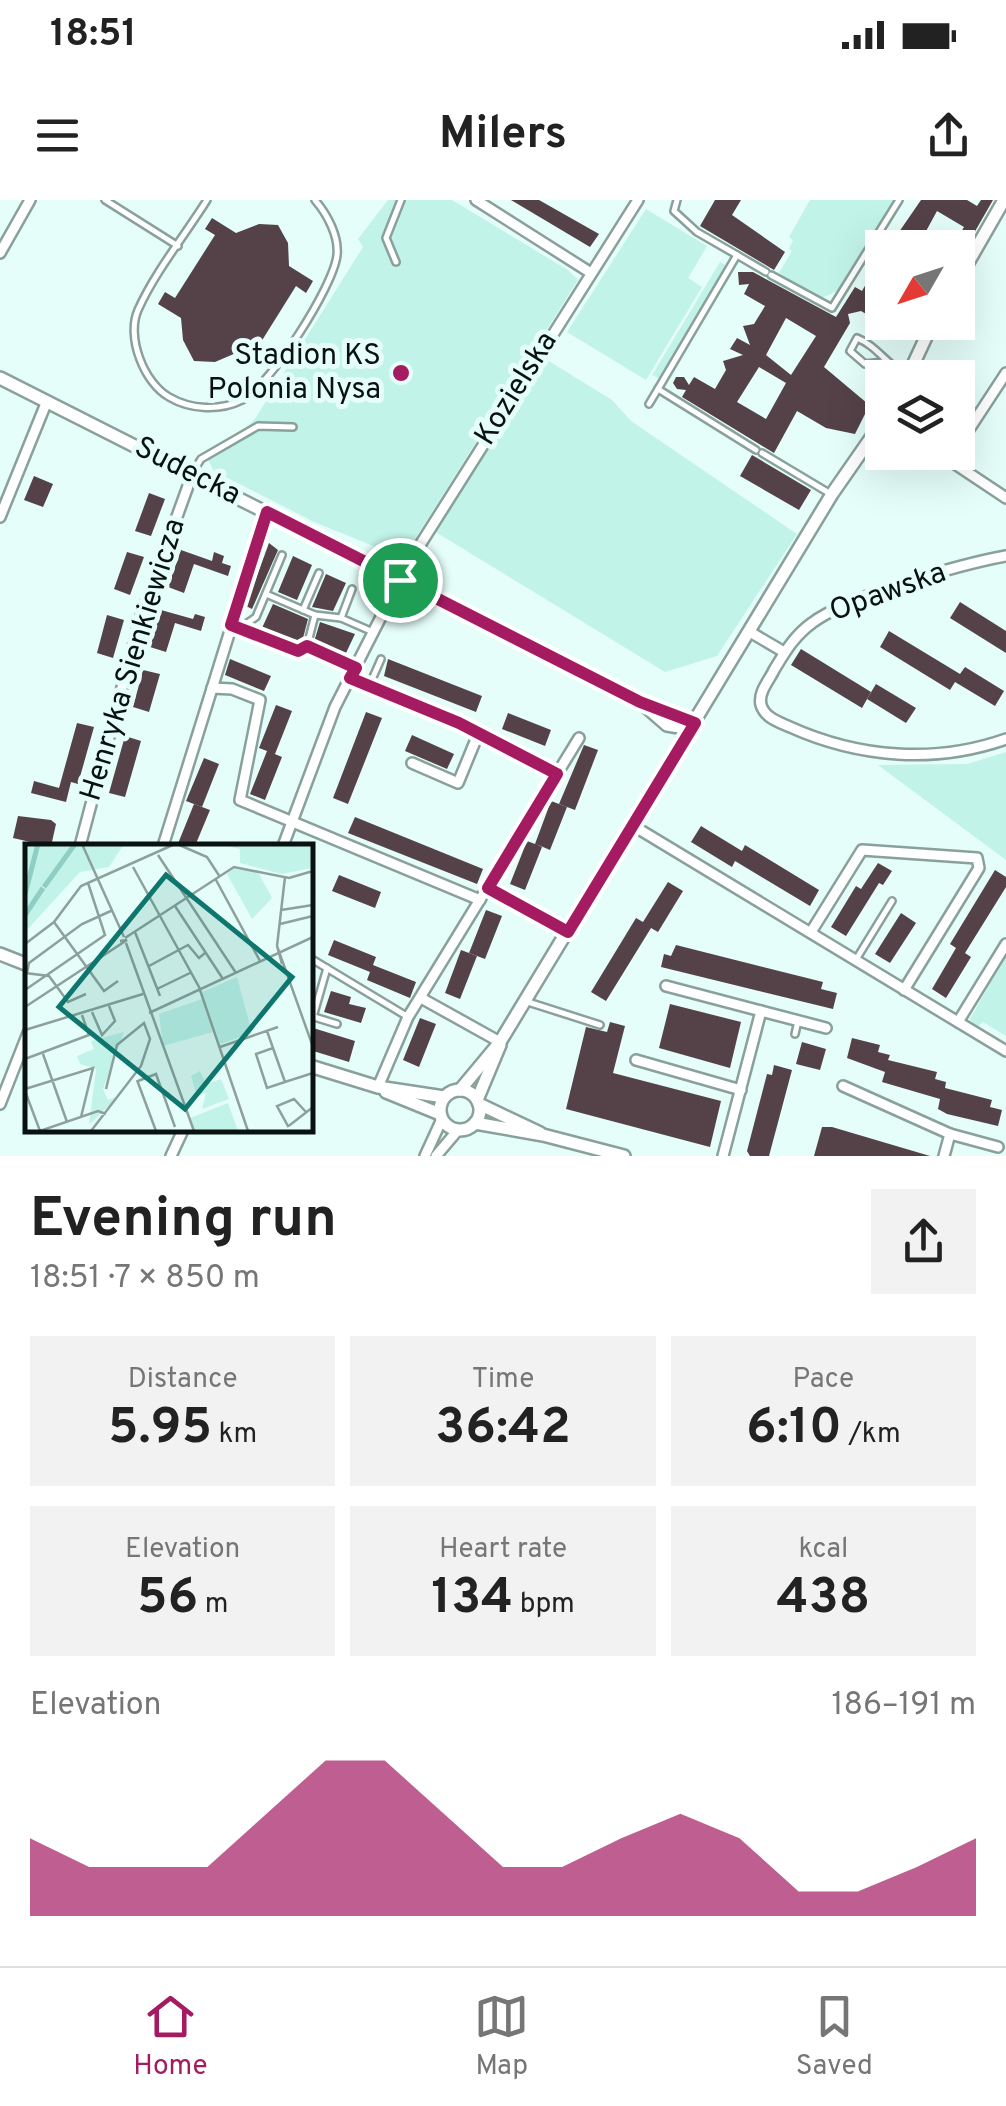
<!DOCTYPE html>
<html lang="en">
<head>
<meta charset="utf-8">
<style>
	:root { --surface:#fff; --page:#f2f2f2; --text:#222; --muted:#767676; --line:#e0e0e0; --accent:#a51b62 }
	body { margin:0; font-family:Overpass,sans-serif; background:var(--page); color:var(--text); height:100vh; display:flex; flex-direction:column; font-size:38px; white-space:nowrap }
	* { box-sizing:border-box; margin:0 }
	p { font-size:32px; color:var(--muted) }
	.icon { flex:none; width:55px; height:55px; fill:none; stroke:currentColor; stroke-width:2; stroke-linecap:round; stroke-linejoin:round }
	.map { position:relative; height:956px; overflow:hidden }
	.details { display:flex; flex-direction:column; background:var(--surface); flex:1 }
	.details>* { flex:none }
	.needle { width:65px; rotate:231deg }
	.fabs { position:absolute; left:865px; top:30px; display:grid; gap:20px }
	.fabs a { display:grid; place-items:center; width:110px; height:110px; border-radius:0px; background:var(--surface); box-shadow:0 10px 40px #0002; font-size:50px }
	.pin { position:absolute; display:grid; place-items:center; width:85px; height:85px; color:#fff; margin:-42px; border:5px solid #fff; border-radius:50%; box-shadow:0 2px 10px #0007 }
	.round { display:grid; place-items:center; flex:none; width:105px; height:105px; border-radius:0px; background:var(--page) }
	.headline { display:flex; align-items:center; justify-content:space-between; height:170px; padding:0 30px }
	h1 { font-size:55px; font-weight:700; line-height:75px }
	.metrics { display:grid; grid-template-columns:repeat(3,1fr); gap:15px; height:170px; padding:10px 30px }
	.metrics div { display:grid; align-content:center; border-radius:0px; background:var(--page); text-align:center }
	.metrics b { font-size:50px; font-weight:700 }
	.metrics small { font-size:28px; font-weight:400 }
	.metrics p { font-size:28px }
	.chart { height:280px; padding:20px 30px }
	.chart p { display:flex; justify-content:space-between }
	.chart svg { width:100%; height:180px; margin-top:10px; fill:var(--accent); opacity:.7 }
	.status { display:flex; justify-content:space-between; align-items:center; height:70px; padding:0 50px; background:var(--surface); direction:ltr }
	.status svg { height:28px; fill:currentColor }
	header { display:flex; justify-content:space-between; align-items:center; height:130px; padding:0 30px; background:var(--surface); font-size:45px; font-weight:700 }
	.menu { display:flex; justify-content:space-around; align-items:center; height:140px; border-top:2px solid var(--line); background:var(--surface); font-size:28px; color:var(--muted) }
	.menu a { display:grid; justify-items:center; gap:5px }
	.menu .active { color:var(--accent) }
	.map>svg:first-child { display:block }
	.green { fill:#c2f3e9 }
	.building { fill:#544248; fill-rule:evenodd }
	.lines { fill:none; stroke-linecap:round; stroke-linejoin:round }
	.service-casing { stroke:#89a09b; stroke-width:10 }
	.minor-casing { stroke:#89a09b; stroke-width:14 }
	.tertiary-casing { stroke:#89a09b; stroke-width:16 }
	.service { stroke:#fff; stroke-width:5 }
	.minor { stroke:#fff; stroke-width:9 }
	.tertiary { stroke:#fff; stroke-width:11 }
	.route-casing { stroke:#fff; stroke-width:20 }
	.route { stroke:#a51b62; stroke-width:12 }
	.poi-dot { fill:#a51b62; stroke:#e5fef9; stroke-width:4 }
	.labels { text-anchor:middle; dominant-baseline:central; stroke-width:10; stroke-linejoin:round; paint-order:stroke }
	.poi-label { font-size:30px; fill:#091210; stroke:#e5fef9; text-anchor:end }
	.street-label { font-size:30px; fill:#091210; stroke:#e5fef9 }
	.inset-river { fill:none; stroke:#90cec3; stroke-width:5 }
	.inset-road { fill:none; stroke:#8da09c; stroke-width:2.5 }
	.view { fill:#0f766e; fill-opacity:0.15; stroke:#0f766e; stroke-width:5 }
	.inset-edge { fill:none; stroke:#091210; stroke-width:5 }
</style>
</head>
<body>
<div class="status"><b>18:51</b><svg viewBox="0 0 49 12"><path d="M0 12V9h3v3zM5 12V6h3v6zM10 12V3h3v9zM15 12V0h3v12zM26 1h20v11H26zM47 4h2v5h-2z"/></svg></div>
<header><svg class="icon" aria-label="menu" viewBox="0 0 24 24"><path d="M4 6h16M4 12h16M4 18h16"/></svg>Milers<svg class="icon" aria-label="share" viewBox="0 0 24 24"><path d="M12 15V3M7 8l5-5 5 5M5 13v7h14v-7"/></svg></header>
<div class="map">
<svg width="1006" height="956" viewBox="0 0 1006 956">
	<rect width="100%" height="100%" fill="#e5fef9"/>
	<g class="green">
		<polygon points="388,0 452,0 568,70 578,80 403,358 314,322 214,271 204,252 239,234 255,219 363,47 358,39"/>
		<path d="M810,0H896C878,31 857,92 819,98L779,73L792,51L789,49L793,40L789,37Z"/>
		<polygon points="646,9 707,46 688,78 702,87 646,180 567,132"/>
		<polygon points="720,62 727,66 659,179 652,175"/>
		<polygon points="544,158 612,200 631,221 797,334 717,456 665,472 434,331"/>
		<polygon points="1006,552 1006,660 878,565 967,564"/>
		<polygon points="1006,755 1006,836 983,822 976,828 970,819"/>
	</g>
	<g class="building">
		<polygon points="511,0 539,0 599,34 590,47"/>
		<polygon points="715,0 741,0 732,15 785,52 774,70 700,26"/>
		<polygon points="921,0 967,0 977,6 981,0 993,0 958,61 958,48 952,48 964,27 937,11 925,33 935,40 930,48 888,48"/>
		<polygon points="212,18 236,33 259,24 278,25 288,43 289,66 313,81 306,93 296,86 256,150 266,156 259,167 236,153 215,162 194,161 183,140 181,118 158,104 165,92 175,98 215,35 205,29"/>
		<path d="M882,56V122L919,126L911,140L861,111L848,114L850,123L824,167L874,209L867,210L855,234L826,228L797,211L774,253L682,197L686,190L677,189L673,183L676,177H684L689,185L694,177L715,189L726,170L723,161L743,155L730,149L737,138L750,145L743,126L754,124L765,106L744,94L749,84L739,85L738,72H753L836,117L855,87L862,91ZM786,118L816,136L791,175L766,155ZM759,167L786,183L766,219L737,202Z"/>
		<polygon points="752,255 811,290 799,310 740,276"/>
		<polygon points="34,276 53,284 43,307 24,300"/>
		<polygon points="149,293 165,299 151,336 135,331"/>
		<polygon points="269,343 278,350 252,409 246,406"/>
		<polygon points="181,350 212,361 214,352 224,356 222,363 231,366 228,376 194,364 184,393 168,387"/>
		<polygon points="127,352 144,357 130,395 114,389"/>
		<polygon points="293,356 312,365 297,400 278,392"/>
		<polygon points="326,374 346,383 333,411 312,407"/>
		<polygon points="960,402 1006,431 1006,453 950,418"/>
		<polygon points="273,404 308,419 302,442 262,428"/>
		<polygon points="161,410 193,419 195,414 205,417 201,431 175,423 166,452 150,447"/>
		<polygon points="107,415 124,420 113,458 97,453"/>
		<polygon points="320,422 355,434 346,453 314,442"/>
		<polygon points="889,431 960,474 965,467 1004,491 995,506 955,482 950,490 880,447"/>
		<polygon points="801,449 871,492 862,508 791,465"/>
		<polygon points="230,459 271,476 264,491 225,475"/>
		<polygon points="388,459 482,496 476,512 384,476"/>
		<polygon points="143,470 160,474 149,512 133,507"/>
		<polygon points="876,484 916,508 906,523 867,499"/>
		<polygon points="276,505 292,511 275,554 270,552 282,557 265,600 250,594 267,551 259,548"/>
		<polygon points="366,512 382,518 348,604 333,598"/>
		<polygon points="508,513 551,530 545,546 502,529"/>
		<polygon points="77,523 94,527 78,584 71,582 66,602 31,593 34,581 59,588"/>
		<polygon points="412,535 454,554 447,569 405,551"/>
		<polygon points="125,536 141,541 125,597 109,593"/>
		<polygon points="584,545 598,550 575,610 559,604"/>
		<polygon points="204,558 219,564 202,607 186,601"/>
		<polygon points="551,601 567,607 550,650 536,644 542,647 525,690 510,684 527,641 535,644"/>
		<polygon points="194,604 210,610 195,646 177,646"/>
		<polygon points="18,616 51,620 56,624 52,642 48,646 13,638"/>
		<polygon points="355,617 483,669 477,684 348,633"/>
		<polygon points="701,626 742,651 745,645 819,690 810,706 735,661 732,667 691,642"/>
		<polygon points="878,663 892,671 883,685 879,683 846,736 831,727 856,686 861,689"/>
		<polygon points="995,670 1006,677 1006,687 965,753 971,757 946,798 932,789 956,748 950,744"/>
		<polygon points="339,675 381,692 375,708 332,691"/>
		<polygon points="668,682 683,691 658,732 651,728 606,801 591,792 636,718 643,722"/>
		<polygon points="486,710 502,716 485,759 469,753"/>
		<polygon points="901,713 916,723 890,763 875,754"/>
		<polygon points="334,740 376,757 373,765 416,782 410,798 367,780 370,772 328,755"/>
		<polygon points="676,745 823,782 821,789 837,793 833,809 661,767 664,754 671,756"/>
		<polygon points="461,750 477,756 460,799 445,793"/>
		<polygon points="331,791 351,797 349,804 366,808 361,823 324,812"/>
		<polygon points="670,804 741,822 730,868 659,848"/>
		<polygon points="420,818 436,824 419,867 403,860"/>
		<polygon points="610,822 625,826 613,873 721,901 710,947 566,909 586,827 607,832"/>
		<polygon points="310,827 355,841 349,862 310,850"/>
		<polygon points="852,838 880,845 878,852 890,855 888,860 937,872 935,879 946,882 945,888 992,900 990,907 1002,910 998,926 947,914 938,909 940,899 882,882 885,872 847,858"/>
		<polygon points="802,842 826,849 820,870 796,864"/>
		<polygon points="774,865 792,870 769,956 750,956 747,951 767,874 772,875"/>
		<polygon points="822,927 832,927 930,956 814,956"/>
	</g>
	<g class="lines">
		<g class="service-casing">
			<g id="service">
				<polyline points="105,0 178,46"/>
				<path d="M207,0C185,35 155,72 138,110C126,137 144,183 169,197C191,210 220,211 242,200C270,186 334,86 337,55C339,36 327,14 315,0"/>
				<polyline points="677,0 674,11 697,32 737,55"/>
				<polyline points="396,62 386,38 401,0"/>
				<polyline points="771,75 832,108 899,0"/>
				<path d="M884,162L865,164L850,151L857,138C877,146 885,163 905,174"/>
				<polyline points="649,204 658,189"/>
				<polyline points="756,250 658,189 737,55 766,72"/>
				<polyline points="762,253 829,293"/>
				<polyline points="193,272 201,259 258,226 293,227"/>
				<polyline points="352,389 341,418 373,432"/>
				<polyline points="266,394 315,415 307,446"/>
				<polyline points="303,410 319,373"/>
				<polyline points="315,415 341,418"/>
				<polyline points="231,425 299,451 307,446 356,468"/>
				<polyline points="240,428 256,417 282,355"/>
				<polyline points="370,484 381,459"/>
				<polyline points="310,758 408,817"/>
				<polyline points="857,758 892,701"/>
				<polyline points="528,802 600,825"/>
				<polyline points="311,816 337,824"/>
				<polyline points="313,817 327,768"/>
				<polyline points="795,834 798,821"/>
			</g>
		</g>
		<g class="minor-casing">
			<g id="minor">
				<polyline points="476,0 591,73"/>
				<polyline points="0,53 30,0"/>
				<polyline points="1006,173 968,231 955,264 1006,298"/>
				<polyline points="0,317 47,201"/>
				<path d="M1006,356C962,364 846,397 812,423C794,436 785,452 774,470C769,481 758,492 761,505C765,518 779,522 790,527C859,558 935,564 1006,539"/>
				<polyline points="750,432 784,452"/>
				<polyline points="350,478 459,523 557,573"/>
				<polyline points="212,488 232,489 260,500 240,600 480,700"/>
				<polyline points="412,563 458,583 479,532"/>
				<polyline points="632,625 1006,851"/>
				<polyline points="80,646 141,416 192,275"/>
				<polyline points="163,646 267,312"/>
				<polyline points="283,646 335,507 408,364 638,0"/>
				<polyline points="488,688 568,732"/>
				<polyline points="811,732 862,650 977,658 979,668 904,790"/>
				<polyline points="666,786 761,811 723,956"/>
				<polyline points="421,798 500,842"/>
				<polyline points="761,811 826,828"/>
				<polyline points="958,822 1006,744"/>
				<polyline points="636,860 741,890"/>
				<polyline points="843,886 950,934 944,956"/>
				<polyline points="378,887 408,817 579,538"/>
				<polyline points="0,904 28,833"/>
				<polyline points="950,934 998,947"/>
				<polyline points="171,956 184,928"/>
				<polyline points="425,956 442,919"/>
				<polyline points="436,956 458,930"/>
			</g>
		</g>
		<g class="tertiary-casing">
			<g id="tertiary">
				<polyline points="958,80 1004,0"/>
				<polyline points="0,178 641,502 695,523"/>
				<polyline points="907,178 933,122"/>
				<polyline points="644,505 667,525 691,529"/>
				<polyline points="0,754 28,765"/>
				<polyline points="310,866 378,887 444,897"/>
				<polyline points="460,890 500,842 832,294 882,222"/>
				<circle cx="460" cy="910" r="20"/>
				<polyline points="386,892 440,914"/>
				<polyline points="477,900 500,845"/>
				<polyline points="479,904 540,933"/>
				<polyline points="475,923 543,935 624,956"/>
			</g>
		</g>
		<use href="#service" class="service"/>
		<use href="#minor" class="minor"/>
		<use href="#tertiary" class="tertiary"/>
	</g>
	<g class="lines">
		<g class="route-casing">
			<polygon id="route" points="267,312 640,502 695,523 568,732 488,688 557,574 459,523 350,478 356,468 307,446 298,451 231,425"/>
		</g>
		<use href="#route" class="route"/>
	</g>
	<circle class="poi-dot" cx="401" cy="173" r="10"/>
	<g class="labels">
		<g class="poi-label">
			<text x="381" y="156">Stadion KS<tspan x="381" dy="34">Polonia Nysa</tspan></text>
		</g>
		<g class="street-label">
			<text transform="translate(517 189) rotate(-58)">Kozielska</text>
			<text transform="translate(187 272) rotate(27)">Sudecka</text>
			<text transform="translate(888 393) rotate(-20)">Opawska</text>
			<text transform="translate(134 460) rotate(-73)">Henryka Sienkiewicza</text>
		</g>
	</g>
	<g transform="translate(25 644)">
		<rect width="288" height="288" fill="#e5fef9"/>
		<path d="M0,0H99L84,23L55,28L0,88ZM194,0H287V24L256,30L215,19V5ZM208,25L232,26L247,54L227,75L202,30ZM212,133L227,189L195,200L177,148ZM177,155L188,188L138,202L134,170ZM99,188L78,245L83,256L94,252L64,281L71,225L55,220L52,212L69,205L66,197ZM175,227L181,240L196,235L204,255L177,265L181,249L172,252L166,232ZM203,259L213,287H170L165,274Z" fill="#c2f3e9"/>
		<path class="inset-river" d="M19,43L50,0M0,50L13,0M0,71L18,44"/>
		<path class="inset-road" d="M57,0L99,93M152,0L182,13L195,33M133,11L211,129M108,23L174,143L223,287M191,36L235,117M150,62L198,135M256,66L288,61M29,78L79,147L93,137M255,80L288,72M110,88L135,152M100,94L209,23L264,34L288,27M101,99L169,287M0,100L29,78L56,42L150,0M252,102L260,33M257,120L252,102L288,203M124,122L163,101L174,114L180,109M0,129L24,132L43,158L61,150M2,129L4,119L57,80L88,66M132,145L167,128M0,146L80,91L63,39M0,163L102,96L95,97M67,168L77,191L90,177L84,162M124,169L288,93M0,186L118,150M242,187L248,204L231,210L242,244L260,238M195,203L253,183M248,204L260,238L288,229M18,210L42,278M0,215L64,191L57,171M112,236L131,287M113,237L131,230L150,283M0,245L68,224L56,273M0,247L15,287L73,267L81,270M281,268L269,255L252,262L263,282L265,281L288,263M66,287L116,222L125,195L119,179L92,201L81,245"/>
		<path class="view" d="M141,31L267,133L160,265L34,163Z"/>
		<rect width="288" height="288" class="inset-edge"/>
	</g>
</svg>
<div class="fabs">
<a><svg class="needle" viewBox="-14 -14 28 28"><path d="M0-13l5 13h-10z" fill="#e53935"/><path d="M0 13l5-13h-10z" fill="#767676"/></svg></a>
<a><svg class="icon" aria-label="layers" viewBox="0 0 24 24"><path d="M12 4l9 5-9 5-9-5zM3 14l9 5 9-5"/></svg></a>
</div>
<div class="pin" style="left:400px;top:380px;background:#1e9e55"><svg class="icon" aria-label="arrive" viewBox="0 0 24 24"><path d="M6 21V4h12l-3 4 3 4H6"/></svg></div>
</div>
<section class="details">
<div class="headline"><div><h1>Evening run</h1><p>18:51 · 7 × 850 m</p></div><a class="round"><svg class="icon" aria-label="share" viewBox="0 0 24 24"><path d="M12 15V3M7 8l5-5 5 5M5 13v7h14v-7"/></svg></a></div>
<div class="metrics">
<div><p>Distance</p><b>5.95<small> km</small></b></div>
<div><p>Time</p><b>36:42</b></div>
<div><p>Pace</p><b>6:10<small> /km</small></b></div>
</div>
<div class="metrics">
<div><p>Elevation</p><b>56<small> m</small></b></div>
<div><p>Heart rate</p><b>134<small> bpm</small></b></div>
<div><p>kcal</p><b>438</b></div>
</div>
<div class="chart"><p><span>Elevation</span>186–191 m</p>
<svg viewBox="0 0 160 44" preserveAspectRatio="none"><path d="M0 44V25L10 32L20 32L30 32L40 19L50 6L60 6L70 19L80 32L90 32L100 25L110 19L120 25L130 38L140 38L150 32L160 25V44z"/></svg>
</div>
</section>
<nav class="menu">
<a class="active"><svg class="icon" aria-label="home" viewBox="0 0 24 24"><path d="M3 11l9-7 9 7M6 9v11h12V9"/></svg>Home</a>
<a><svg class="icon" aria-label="map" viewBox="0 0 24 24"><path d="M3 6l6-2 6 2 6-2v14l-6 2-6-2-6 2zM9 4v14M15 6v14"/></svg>Map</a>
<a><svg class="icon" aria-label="saved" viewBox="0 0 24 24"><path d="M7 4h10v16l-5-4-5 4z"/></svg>Saved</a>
</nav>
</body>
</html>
